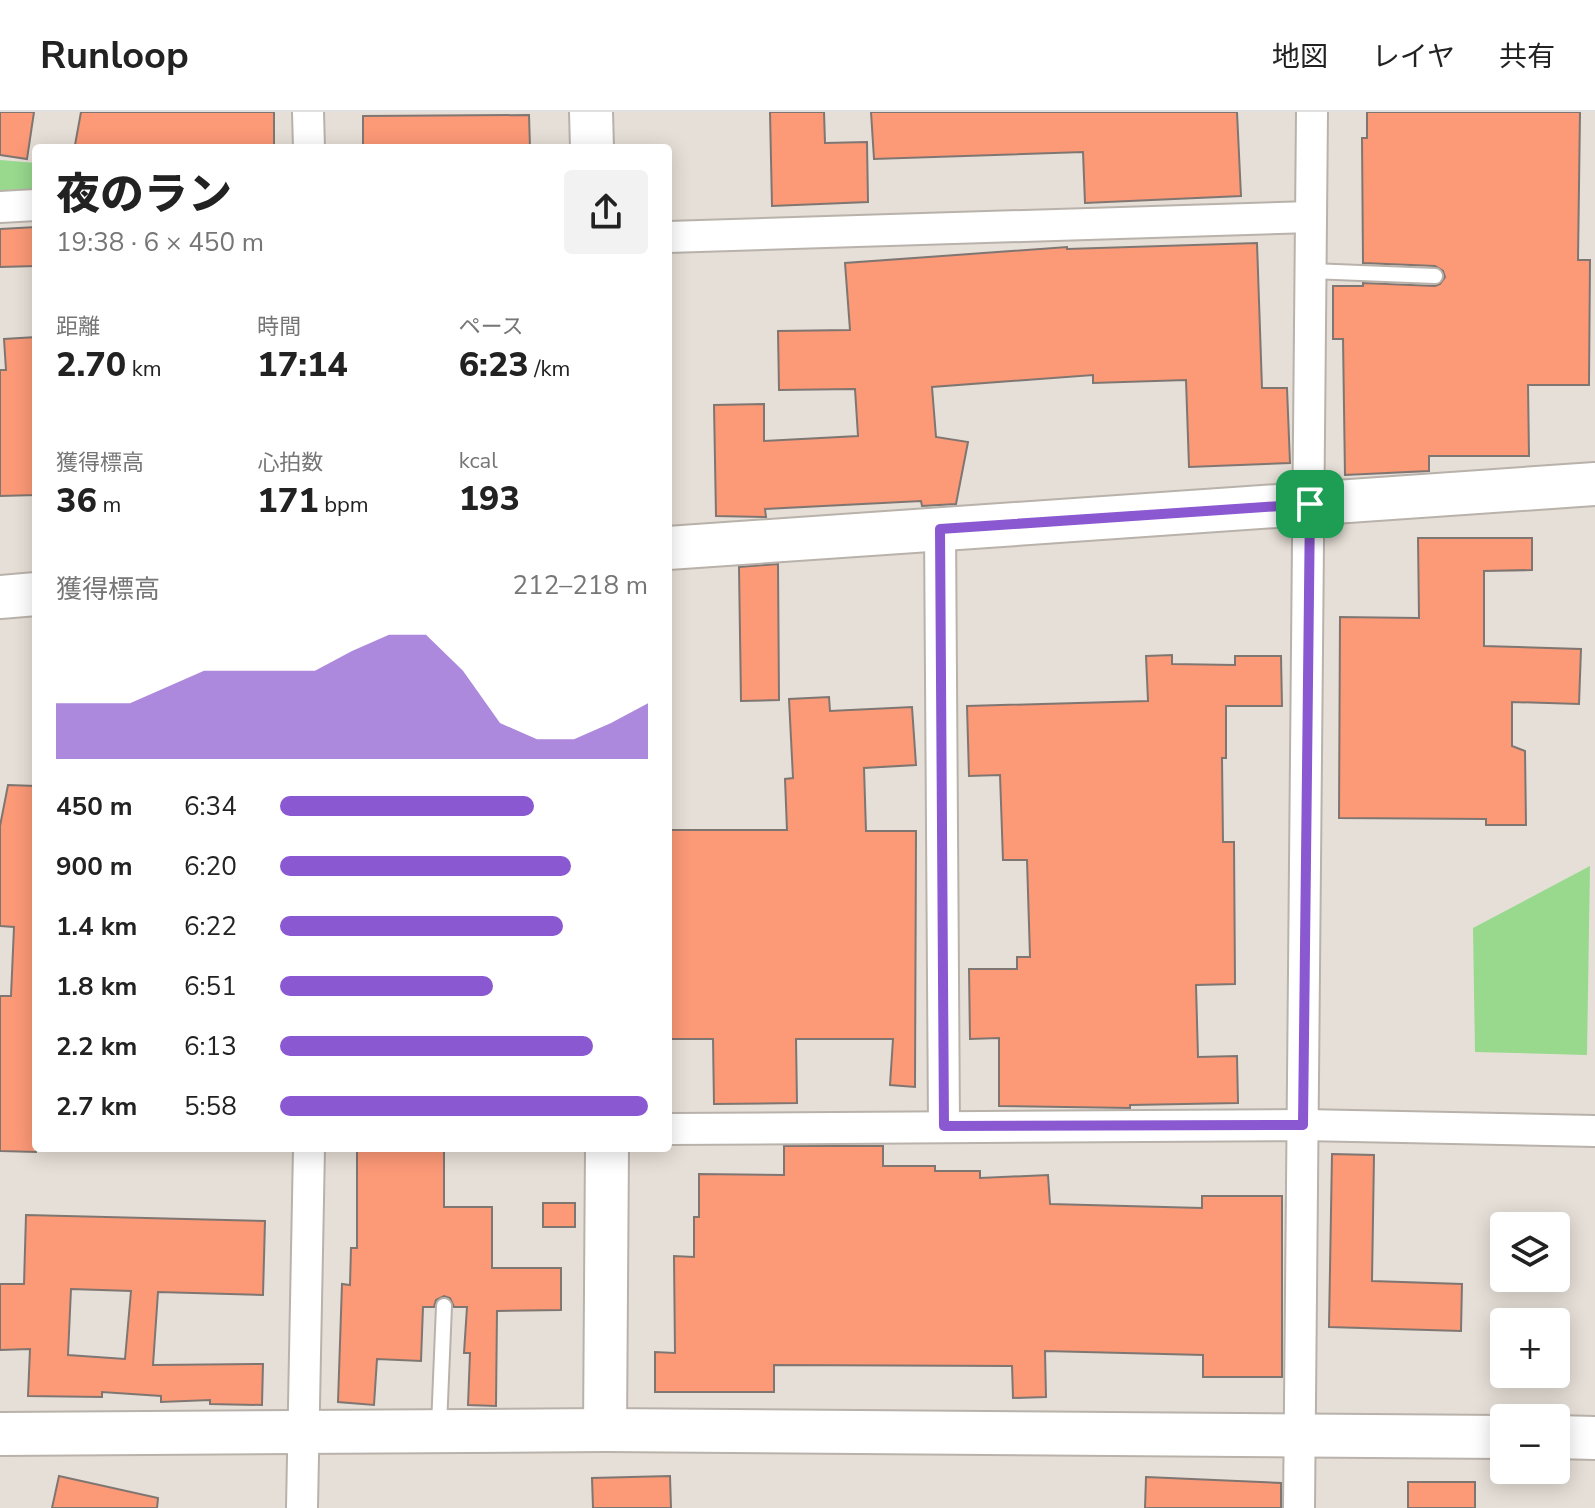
<!DOCTYPE html>
<html lang="ja">
<head>
<meta charset="utf-8">
<style>
	:root { --surface:#fff; --page:#f2f2f2; --text:#222; --muted:#767676; --line:#e0e0e0; --accent:#8a58d0 }
	body { margin:0; font-family:"Nunito Sans","Noto Sans JP",sans-serif; background:var(--page); color:var(--text); height:100vh; display:flex; flex-direction:column; font-size:30px; white-space:nowrap }
	* { box-sizing:border-box; margin:0 }
	p { font-size:26px; color:var(--muted) }
	.icon { flex:none; width:44px; height:44px; fill:none; stroke:currentColor; stroke-width:2; stroke-linecap:round; stroke-linejoin:round }
	.map { position:relative; flex:1; overflow:hidden }
	.side { position:absolute; left:32px; top:32px; width:640px; height:1008px; display:flex; flex-direction:column; background:var(--surface); border-radius:8px; box-shadow:0 4px 20px #0003 }
	.side>* { flex:none }
	.fabs { position:absolute; left:1490px; top:1100px; display:grid; gap:16px }
	.fabs a { display:grid; place-items:center; width:80px; height:80px; border-radius:8px; background:var(--surface); box-shadow:0 4px 20px #0003; font-size:40px }
	.pin { position:absolute; display:grid; place-items:center; width:68px; height:68px; color:#fff; margin:-34px; border-radius:16px; box-shadow:0 4px 12px #0006 }
	.round { display:grid; place-items:center; flex:none; width:84px; height:84px; border-radius:8px; background:var(--page) }
	.summary { display:flex; align-items:center; justify-content:space-between; height:136px; padding:0 24px }
	h1 { font-size:44px; font-weight:800; line-height:60px }
	.metrics { display:grid; grid-template-columns:repeat(3,1fr); gap:12px; height:136px; padding:8px 24px }
	.metrics div { display:grid; align-content:center }
	.metrics b { font-size:34px; font-weight:800 }
	.metrics small { font-size:22px; font-weight:400 }
	.metrics p { font-size:22px }
	.chart { height:224px; padding:16px 24px }
	.chart p { display:flex; justify-content:space-between }
	.chart svg { width:100%; height:144px; margin-top:8px; fill:var(--accent); opacity:.7 }
	ul { padding:0 24px; list-style:none; font-size:26px }
	li { display:grid; grid-template-columns:128px 96px 1fr; align-items:center; height:60px }
	li i { height:20px; border-radius:10px; background:var(--accent) }
	header { display:flex; align-items:center; gap:48px; box-sizing:border-box; height:112px; padding:0 40px; background:var(--surface); border-bottom:2px solid var(--line) }
	header strong { font-size:38px }
	nav { display:flex; gap:44px; margin-inline-start:auto; font-size:28px }
	.map>svg:first-child { display:block }
	.green { fill:#98d98e }
	.building { fill:#fc9977; stroke:#7f7672; stroke-width:2; fill-rule:evenodd }
	.lines { fill:none; stroke-linecap:round; stroke-linejoin:round }
	.lane-casing { stroke:#b8b2aa; stroke-width:18 }
	.street-casing { stroke:#b8b2aa; stroke-width:34 }
	.secondary-casing { stroke:#b8b2aa; stroke-width:46 }
	.lane { stroke:#fff; stroke-width:14 }
	.street { stroke:#fff; stroke-width:30 }
	.secondary { stroke:#fff; stroke-width:42 }
	.route-casing { stroke:#fff; stroke-width:16 }
	.route { stroke:#8a58d0; stroke-width:10 }
</style>
</head>
<body>
<header>
<strong>Runloop</strong>
<nav><a>地図</a><a>レイヤ</a><a>共有</a></nav>
</header>
<div class="map">
<svg width="1595" height="1396" viewBox="0 0 1595 1396">
	<rect width="100%" height="100%" fill="#e6dfd7"/>
	<g class="green">
		<polygon points="0,48 36,51 36,83 0,87"/>
		<polygon points="1590,754 1587,943 1475,940 1473,816"/>
	</g>
	<g class="building">
		<polygon points="0,0 34,0 27,47 0,43"/>
		<polygon points="81,0 274,0 274,36 95,36 75,33"/>
		<polygon points="770,0 824,0 825,31 867,30 868,90 772,94"/>
		<polygon points="871,0 1237,0 1241,84 1085,91 1083,40 874,47"/>
		<polygon points="1367,0 1580,0 1578,148 1590,148 1589,273 1528,273 1529,344 1429,344 1429,359 1345,363 1343,227 1333,227 1333,174 1363,174 1363,171 1435,174 1440,172 1445,165 1443,159 1435,154 1363,151 1362,26 1367,26"/>
		<polygon points="529,3 530,36 363,36 363,4"/>
		<polygon points="36,115 36,154 0,155 0,117"/>
		<polygon points="1257,131 1262,276 1287,276 1290,351 1189,355 1186,268 1093,271 1093,263 932,275 936,325 968,330 956,392 922,394 921,389 765,397 766,405 716,404 714,293 764,292 764,329 858,324 855,277 779,278 778,219 850,218 845,151 1067,135 1067,137"/>
		<polygon points="36,225 36,383 0,384 0,258 6,258 4,227"/>
		<polygon points="1418,426 1532,426 1532,458 1484,459 1484,534 1581,537 1579,592 1512,590 1512,634 1525,639 1526,713 1486,713 1486,707 1339,706 1340,505 1419,506"/>
		<polygon points="778,452 779,588 741,589 739,455"/>
		<polygon points="1172,543 1172,552 1235,553 1235,544 1281,544 1282,594 1226,594 1226,646 1222,646 1223,730 1234,730 1235,872 1196,873 1198,945 1237,944 1238,991 1130,993 1130,996 999,994 999,926 970,927 969,857 1017,857 1017,845 1030,845 1027,748 1003,748 1000,663 969,664 967,594 1148,589 1146,544"/>
		<polygon points="829,585 830,599 912,595 916,653 864,656 866,719 916,719 915,975 890,973 893,927 796,927 797,991 714,992 713,927 668,927 668,718 787,718 785,667 793,666 789,587"/>
		<polygon points="8,673 36,674 36,1040 0,1039 0,884 11,884 14,815 0,814 0,714"/>
		<polygon points="784,1034 883,1034 883,1054 935,1054 935,1059 980,1059 980,1066 1048,1063 1050,1092 1202,1096 1202,1084 1282,1084 1282,1265 1203,1265 1203,1243 1045,1239 1046,1285 1013,1286 1012,1254 774,1253 774,1280 655,1280 655,1240 675,1241 674,1144 694,1145 694,1105 699,1105 699,1062 784,1063"/>
		<polygon points="357,1036 444,1036 444,1095 492,1095 492,1156 561,1156 561,1198 497,1199 496,1294 468,1293 470,1241 464,1241 467,1195 454,1195 450,1186 444,1184 436,1188 434,1195 423,1195 421,1249 377,1247 374,1293 338,1290 342,1172 350,1173 351,1136 357,1136"/>
		<polygon points="1332,1042 1374,1043 1372,1169 1462,1172 1461,1219 1329,1215"/>
		<rect x="543" y="1091" width="32" height="24"/>
		<path d="M26,1103L265,1109L263,1183L158,1180L153,1253L263,1252L262,1293L210,1292V1288L161,1290V1284L102,1280V1285L28,1284L30,1237L0,1238V1172H24ZM71,1177L131,1179L125,1247L68,1243Z"/>
		<polygon points="59,1364 158,1386 157,1396 52,1396"/>
		<polygon points="670,1364 671,1396 593,1396 592,1366"/>
		<polygon points="1146,1365 1281,1371 1281,1396 1145,1396"/>
		<rect x="1408" y="1370" width="67" height="26"/>
	</g>
	<g class="lines">
		<g class="lane-casing">
			<g id="lane">
				<polyline points="1311,159 1435,164"/>
				<polyline points="439,1314 444,1194"/>
			</g>
		</g>
		<g class="street-casing">
			<g id="street">
				<polyline points="308,0 309,36"/>
				<polyline points="0,95 36,93"/>
				<polyline points="668,125 1311,105"/>
				<polyline points="940,417 944,1014"/>
				<polyline points="668,1017 1303,1013 1595,1019"/>
				<polyline points="302,1396 309,1036"/>
				<polyline points="1299,1396 1312,0"/>
			</g>
		</g>
		<g class="secondary-casing">
			<g id="secondary">
				<polyline points="591,0 592,36"/>
				<polyline points="668,436 1595,372"/>
				<polyline points="0,485 36,482"/>
				<polyline points="605,1318 607,1036"/>
				<polyline points="0,1322 605,1318 1504,1325"/>
				<polyline points="1556,1325 1595,1326"/>
			</g>
		</g>
		<use href="#lane" class="lane"/>
		<use href="#street" class="street"/>
		<use href="#secondary" class="secondary"/>
	</g>
	<g class="lines">
		<g class="route-casing">
			<polygon id="route" points="1310,392 1303,1013 944,1014 940,417"/>
		</g>
		<use href="#route" class="route"/>
	</g>
</svg>
<div class="fabs">
<a><svg class="icon" aria-label="layers" viewBox="0 0 24 24"><path d="M12 4l9 5-9 5-9-5zM3 14l9 5 9-5"/></svg></a>
<a>+</a>
<a>−</a>
</div>
<div class="pin" style="left:1310px;top:392px;background:#1e9e55"><svg class="icon" aria-label="arrive" viewBox="0 0 24 24"><path d="M6 21V4h12l-3 4 3 4H6"/></svg></div>
<section class="side">
<div class="summary"><div><h1>夜のラン</h1><p>19:38 · 6 × 450 m</p></div><a class="round"><svg class="icon" aria-label="share" viewBox="0 0 24 24"><path d="M12 15V3M7 8l5-5 5 5M5 13v7h14v-7"/></svg></a></div>
<div class="metrics">
<div><p>距離</p><b>2.70<small> km</small></b></div>
<div><p>時間</p><b>17:14</b></div>
<div><p>ペース</p><b>6:23<small> /km</small></b></div>
</div>
<div class="metrics">
<div><p>獲得標高</p><b>36<small> m</small></b></div>
<div><p>心拍数</p><b>171<small> bpm</small></b></div>
<div><p>kcal</p><b>193</b></div>
</div>
<div class="chart"><p><span>獲得標高</span>212–218 m</p>
<svg viewBox="0 0 160 44" preserveAspectRatio="none"><path d="M0 44V27L10 27L20 27L30 22L40 17L50 17L60 17L70 17L80 11L90 6L100 6L110 17L120 33L130 38L140 38L150 33L160 27V44z"/></svg>
</div>
<ul>
<li><b>450 m</b>6:34<i style="width:69%"></i></li>
<li><b>900 m</b>6:20<i style="width:79%"></i></li>
<li><b>1.4 km</b>6:22<i style="width:77%"></i></li>
<li><b>1.8 km</b>6:51<i style="width:58%"></i></li>
<li><b>2.2 km</b>6:13<i style="width:85%"></i></li>
<li><b>2.7 km</b>5:58<i style="width:100%"></i></li>
</ul>
</section>
</div>
</body>
</html>
